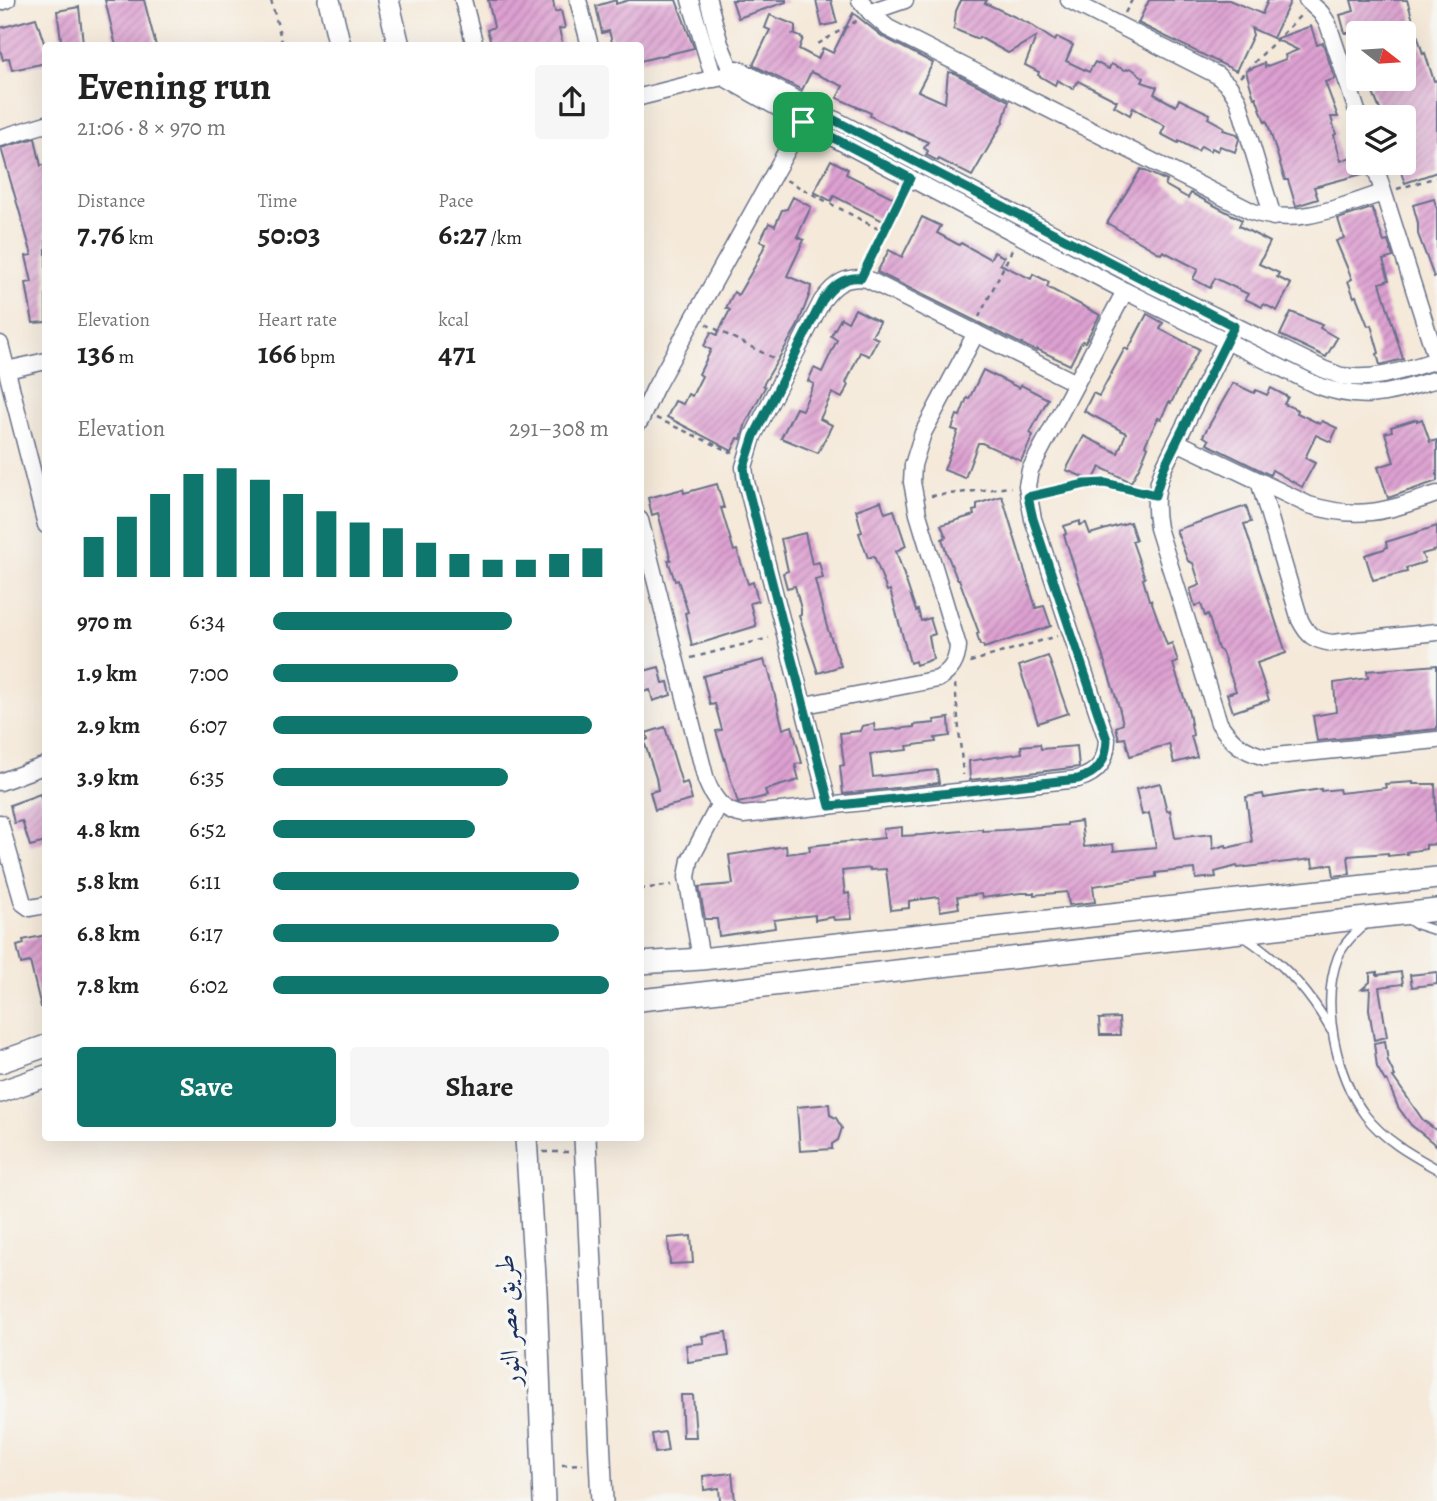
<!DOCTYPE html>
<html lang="en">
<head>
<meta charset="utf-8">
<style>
	:root { --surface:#fff; --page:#f6f6f6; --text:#222; --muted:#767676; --accent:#0f766e }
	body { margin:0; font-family:Alegreya,Amiri,serif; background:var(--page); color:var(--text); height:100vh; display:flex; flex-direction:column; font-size:26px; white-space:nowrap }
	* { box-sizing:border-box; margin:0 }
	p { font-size:23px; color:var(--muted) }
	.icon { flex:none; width:38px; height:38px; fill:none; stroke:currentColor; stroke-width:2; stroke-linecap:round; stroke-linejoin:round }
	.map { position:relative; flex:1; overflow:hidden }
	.panel { position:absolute; left:42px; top:42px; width:602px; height:1099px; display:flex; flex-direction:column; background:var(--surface); border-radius:7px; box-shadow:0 7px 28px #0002 }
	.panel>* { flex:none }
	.needle { width:46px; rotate:107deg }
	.buttons { position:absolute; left:1346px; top:21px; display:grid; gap:14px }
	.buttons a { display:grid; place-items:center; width:70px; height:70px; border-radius:7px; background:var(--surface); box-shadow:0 7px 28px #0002; font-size:35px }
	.pin { position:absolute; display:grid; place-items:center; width:60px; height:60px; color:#fff; margin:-30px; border-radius:14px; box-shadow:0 4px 10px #0006 }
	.round { display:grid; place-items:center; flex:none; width:74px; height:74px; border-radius:7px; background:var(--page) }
	.overview { display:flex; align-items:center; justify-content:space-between; height:119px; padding:0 35px }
	h1 { font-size:38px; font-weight:700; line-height:52px }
	.metrics { display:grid; grid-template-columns:repeat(3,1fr); gap:10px; height:119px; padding:7px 35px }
	.metrics div { display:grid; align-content:center }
	.metrics b { font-size:30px; font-weight:700 }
	.metrics small { font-size:19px; font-weight:400 }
	.metrics p { font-size:19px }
	.chart { height:196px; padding:14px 35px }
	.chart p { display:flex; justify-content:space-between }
	.chart svg { width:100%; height:126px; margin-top:7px; stroke:var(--accent); stroke-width:6 }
	.primary-button { display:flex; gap:14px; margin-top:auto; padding:14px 35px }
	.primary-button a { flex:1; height:80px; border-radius:7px; background:var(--accent); color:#fff; font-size:28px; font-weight:700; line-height:80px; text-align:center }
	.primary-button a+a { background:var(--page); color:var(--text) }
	ul { padding:0 35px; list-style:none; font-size:23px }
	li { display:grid; grid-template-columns:112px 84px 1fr; align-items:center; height:52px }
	li i { height:18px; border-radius:9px; background:var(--accent) }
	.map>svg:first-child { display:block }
	.building { fill:url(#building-hatch) }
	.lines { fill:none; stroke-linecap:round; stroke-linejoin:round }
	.service-casing { stroke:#677089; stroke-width:11 }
	.minor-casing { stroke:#677089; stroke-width:19 }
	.tertiary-casing { stroke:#677089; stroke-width:24 }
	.path { stroke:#677089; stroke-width:2.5; stroke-dasharray:5 5; stroke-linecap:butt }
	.service { stroke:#fff; stroke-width:8 }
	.minor { stroke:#fff; stroke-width:16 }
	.tertiary { stroke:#fff; stroke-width:21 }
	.route-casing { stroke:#fff; stroke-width:14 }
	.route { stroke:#0f766e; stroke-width:9 }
	.labels { text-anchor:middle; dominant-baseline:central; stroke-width:7; stroke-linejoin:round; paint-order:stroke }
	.street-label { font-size:26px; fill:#1b2f5e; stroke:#f6f6f2 }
</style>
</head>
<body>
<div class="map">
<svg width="1437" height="1501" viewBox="0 0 1437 1501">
	<defs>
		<pattern id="building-hatch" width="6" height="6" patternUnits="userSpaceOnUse" patternTransform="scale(1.75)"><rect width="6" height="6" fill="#dea1d1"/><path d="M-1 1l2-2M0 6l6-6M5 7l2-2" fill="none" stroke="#b384ad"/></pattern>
	</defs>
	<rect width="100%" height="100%" fill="#f6f6f2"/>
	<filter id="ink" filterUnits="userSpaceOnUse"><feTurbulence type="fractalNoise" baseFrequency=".0143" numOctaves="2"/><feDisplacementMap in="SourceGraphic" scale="14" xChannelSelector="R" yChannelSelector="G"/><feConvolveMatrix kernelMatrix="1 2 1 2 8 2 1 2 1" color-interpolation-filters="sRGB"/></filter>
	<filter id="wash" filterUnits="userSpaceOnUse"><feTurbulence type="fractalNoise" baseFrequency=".00686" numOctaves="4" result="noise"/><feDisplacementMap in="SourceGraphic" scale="28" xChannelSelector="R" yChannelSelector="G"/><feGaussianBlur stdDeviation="1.57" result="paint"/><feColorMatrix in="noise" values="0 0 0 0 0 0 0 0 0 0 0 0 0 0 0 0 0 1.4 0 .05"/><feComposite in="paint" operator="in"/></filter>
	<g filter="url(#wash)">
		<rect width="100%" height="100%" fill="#f5e9d9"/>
		<g id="blocks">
			<g class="building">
				<polygon points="105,0 144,0 156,46 116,46"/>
				<polygon points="488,0 553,0 555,12 561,10 565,28 559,29 563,46 492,46 487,30 494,27"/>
				<polygon points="616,0 616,4 629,0 676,0 694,48 640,61 640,46 613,46 609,31 602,33 596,6"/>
				<polygon points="732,0 786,0 786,2 738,18"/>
				<polygon points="816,0 831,0 837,23 822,26"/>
				<polygon points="961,0 987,0 985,3 1028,23 1055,41 1057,37 1073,45 1066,61 1089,72 1095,62 1109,69 1111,64 1125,70 1131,68 1144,78 1142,82 1157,87 1154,94 1176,106 1179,99 1210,114 1208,118 1224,127 1223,130 1237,134 1239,139 1235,152 1220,146 1218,151 1212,148 1210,151 1201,146 1198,151 1179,141 1178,143 1161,134 1165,126 1133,108 1130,115 1114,106 1117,101 1078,81 1073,89 1057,80 1055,85 1038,75 1039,72 1025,65 1036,37 1008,53 979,37 978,39 954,29 956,11"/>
				<polygon points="1149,0 1229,0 1262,14 1268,0 1291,0 1273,38 1251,28 1253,35 1236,71 1138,23"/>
				<polygon points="1351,0 1407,0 1423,54 1425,53 1434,81 1437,80 1437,172 1405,183 1403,178 1398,163 1404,163 1404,157 1406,156 1404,146 1404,117 1383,117 1370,86 1374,85 1372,79 1404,79 1404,33 1345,33 1340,15 1354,11"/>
				<polygon points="79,7 83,43 62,46 57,11"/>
				<polygon points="853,13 883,37 933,63 918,91 945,103 948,72 954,73 1009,101 1003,122 972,176 939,159 938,161 926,155 928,151 924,148 928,142 882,122 870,116 871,113 837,98 843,86 811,72 802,90 753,65 770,30 765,28 770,15 795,25 795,33 793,34 803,38 799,49 818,59 823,48 833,53"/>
				<polygon points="36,18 46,49 46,63 12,70 9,58 3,60 0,49 0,28"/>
				<polygon points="1311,26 1317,45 1323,43 1335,79 1325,82 1338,117 1331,117 1336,134 1334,135 1341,161 1356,155 1362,174 1314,187 1318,199 1296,206 1288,180 1285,180 1267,121 1265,122 1256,97 1254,98 1246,71 1264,63 1265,67 1286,59 1285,55 1298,50 1275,39"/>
				<polygon points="35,138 41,166 46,164 46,322 33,323 26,283 32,282 26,256 32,255 1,148"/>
				<polygon points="831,160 848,169 846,174 894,198 883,221 834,196 831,201 814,192"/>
				<polygon points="1141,169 1167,181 1165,185 1188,198 1191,193 1242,220 1239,226 1270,242 1259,264 1279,273 1277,277 1291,284 1277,311 1264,304 1262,307 1245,299 1248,294 1215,278 1210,288 1193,279 1198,269 1163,251 1161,254 1107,223"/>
				<polygon points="793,197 811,207 797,237 804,240 787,276 811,286 810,293 797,327 763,385 765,387 746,423 741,439 738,438 732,451 667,417 675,401 683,404 688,394 692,396 702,376 699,374 711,350 704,346 711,332 717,335 730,310 726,308 734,292 738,295 755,266 766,243 760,241 769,223 775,226 782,210 787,209"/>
				<polygon points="1434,199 1437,209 1437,276 1434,277 1418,234 1418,223 1413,205"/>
				<polygon points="1372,208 1384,242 1388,241 1393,257 1383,260 1389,280 1380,283 1403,359 1380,365 1377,354 1379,353 1371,325 1368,326 1356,296 1354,297 1348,281 1352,279 1336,241 1344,238 1338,219"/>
				<polygon points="922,217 941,226 937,233 959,245 961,243 990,259 994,252 1004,257 1000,264 1031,279 1033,274 1049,282 1047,287 1100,315 1085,342 1082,341 1070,365 1037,349 1036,351 877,272 889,250 902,257"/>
				<polygon points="855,309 880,322 872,336 878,339 869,356 860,352 846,383 848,385 842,398 832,393 820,419 832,425 818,453 781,438 796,408 802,410 814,384 808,381 814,368 822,372 837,340 831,336 841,318 848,322"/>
				<polygon points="1291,312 1322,325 1320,328 1337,338 1326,357 1280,335"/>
				<polygon points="1147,314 1163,323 1160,329 1199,349 1171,403 1169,402 1161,419 1158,418 1145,445 1148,447 1141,464 1131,482 1100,467 1093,481 1066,470 1084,436 1118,453 1126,433 1084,411 1093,393 1099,396 1125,348 1128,350"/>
				<polygon points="983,370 1019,388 1021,385 1048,399 1030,433 1033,435 1021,461 982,443 978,443 965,478 944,470 958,431 952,429 957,415 960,416 967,398 969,399"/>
				<polygon points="1233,383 1254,393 1256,390 1267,395 1271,388 1288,397 1284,404 1298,410 1297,413 1320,424 1322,421 1337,428 1331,442 1316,435 1305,458 1315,463 1302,487 1272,470 1270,475 1207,444 1209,440 1203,436"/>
				<polygon points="1417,419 1417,421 1422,419 1430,442 1437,440 1437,481 1388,498 1378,467 1394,462 1385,433 1392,431 1391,427"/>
				<polygon points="717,484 724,508 721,508 734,551 737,550 748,584 753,582 758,601 750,603 756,626 692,646 685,613 688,612 678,580 675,581 668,560 671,560 658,513 652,515 648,498 683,489 684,493"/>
				<polygon points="1002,496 1036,608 1044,606 1051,626 984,648 983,645 980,645 977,634 979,633 959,579 957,579 947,554 942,539 946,537 941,525 974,515 973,511 977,510 977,504"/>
				<polygon points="881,501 885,513 894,510 906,546 896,551 916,611 918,610 921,621 930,618 935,634 929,636 933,659 916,665 915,661 910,663 890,590 887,591 874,556 868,558 860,536 859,533 862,532 856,510"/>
				<polygon points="1246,506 1251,522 1244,524 1286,653 1257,663 1269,700 1233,712 1227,694 1236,691 1222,652 1218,649 1208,614 1205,616 1201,604 1195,606 1190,589 1200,585 1193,563 1188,561 1176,530"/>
				<polygon points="1080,521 1080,525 1086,523 1090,534 1130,522 1136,540 1132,541 1145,578 1143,579 1149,600 1151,600 1167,645 1172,643 1178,662 1173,664 1189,713 1193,735 1191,736 1197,757 1174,763 1169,744 1130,756 1125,738 1119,739 1116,727 1123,724 1119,707 1064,535 1066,534 1064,526"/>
				<polygon points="1437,526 1437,550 1422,554 1425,562 1406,568 1407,572 1373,580 1365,555 1384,549 1387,547 1386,542"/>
				<polygon points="805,533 812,564 819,562 823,578 815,580 827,627 841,666 818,673 799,616 801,615 801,609 795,586 787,588 783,573 788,571 781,539"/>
				<polygon points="1048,656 1068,713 1038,723 1019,666"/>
				<polygon points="764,660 766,667 768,667 783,729 792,726 802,763 795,764 799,780 765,790 767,796 738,803 716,731 722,730 715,704 710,705 703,676"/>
				<polygon points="1437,665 1437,729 1317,741 1313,716 1336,712 1334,683 1368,678 1367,671"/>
				<polygon points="659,667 663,683 668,682 671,695 653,701 650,690 640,693 640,672"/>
				<polygon points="949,718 950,736 935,738 936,742 907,746 908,750 870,754 873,777 937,770 939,783 843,794 840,766 844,765 840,733 860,731 862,726 874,724 875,731 914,727 914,725 935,723 934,720"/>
				<polygon points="665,727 682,784 687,782 692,800 655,810 650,792 658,790 656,778 644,741 648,739 646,733"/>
				<polygon points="1040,744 1041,749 1077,746 1079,767 970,780 969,761 1022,753 1021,746"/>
				<polygon points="1413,782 1413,784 1435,784 1437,844 1426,845 1426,849 1406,852 1407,854 1388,856 1388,853 1348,856 1350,874 1334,876 1332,864 1313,867 1312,859 1238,868 1237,866 1215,872 1216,877 1196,879 1195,869 1182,870 1156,873 1156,877 1093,886 1095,902 1069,905 1067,892 1034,895 1034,893 1021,893 982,898 981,894 957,897 959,908 940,911 939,897 909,901 909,908 891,910 886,869 870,870 870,868 842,871 845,894 849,893 852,919 834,920 833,917 815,920 815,915 797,917 774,920 775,928 719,936 717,919 705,919 699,887 733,884 729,855 786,846 787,854 810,851 809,846 884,838 883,829 902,827 902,836 921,835 982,829 982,831 1003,830 1067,825 1067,823 1081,821 1084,847 1113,844 1114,851 1156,847 1149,813 1142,815 1136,789 1160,783 1167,811 1170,810 1175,838 1212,834 1213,849 1226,845 1227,848 1252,842 1246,797 1263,794 1264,798 1321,789 1321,791 1339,789 1340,793 1386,788 1385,784"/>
				<polygon points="40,794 46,816 46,842 30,846 22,821 14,823 10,805"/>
				<polygon points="46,935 46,1007 41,1007 30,962 21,964 17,946 24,944 23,940"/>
				<polygon points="1377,972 1377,975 1401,972 1403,984 1379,987 1387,1037 1374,1040 1369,1009 1370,988 1362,989 1370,982 1370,973"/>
				<polygon points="1437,972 1437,984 1412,987 1410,975"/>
				<polygon points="1119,1018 1120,1035 1100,1035 1099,1019"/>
				<polygon points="1385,1041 1388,1062 1395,1076 1393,1077 1423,1120 1437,1131 1437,1146 1411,1125 1398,1107 1387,1080 1385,1081 1377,1067 1374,1043"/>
				<polygon points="829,1104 830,1115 836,1118 842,1128 838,1140 832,1144 832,1149 800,1151 797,1107"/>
				<polygon points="691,1236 693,1263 670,1264 668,1238"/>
				<polygon points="726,1332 729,1356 688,1362 686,1345 704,1343 702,1336"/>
				<polygon points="681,1395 693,1395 696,1437 683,1437"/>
				<polygon points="665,1432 668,1451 655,1453 652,1434"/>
				<polygon points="732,1473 735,1501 720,1501 719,1488 704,1490 703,1476"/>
			</g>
		</g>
	</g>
	<g filter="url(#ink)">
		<use href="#blocks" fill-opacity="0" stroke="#677089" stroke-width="2"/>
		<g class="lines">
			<g class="service-casing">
				<g id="service">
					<polyline points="1406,918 1415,924 1437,931"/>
					<path d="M1365,924C1355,933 1343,944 1338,957C1320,1003 1336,1076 1365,1115C1383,1139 1410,1154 1437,1169"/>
					<path d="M1243,936C1281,960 1309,991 1331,1030"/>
				</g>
			</g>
			<g class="minor-casing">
				<g id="minor">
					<polyline points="463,0 475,46"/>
					<polyline points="578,0 590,46"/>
					<path d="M690,0L714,79L723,77L803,122L1125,291L1316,385C1365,403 1389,393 1437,379"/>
					<path d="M708,0L720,44L732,73L738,69L1138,278L1323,369L1341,376C1376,381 1404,370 1437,360"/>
					<path d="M860,0L870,12L888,28L1253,212C1300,226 1338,207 1383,193"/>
					<polyline points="1069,0 1217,75 1229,86 1238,100 1273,217"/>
					<polyline points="1307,0 1321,13 1328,24 1359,117"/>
					<polyline points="0,2 7,0"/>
					<polyline points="870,12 905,0"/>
					<polyline points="640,97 723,76"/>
					<polyline points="0,138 46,124"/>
					<polyline points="1374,163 1437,361"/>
					<path d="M1230,334L1164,467C1155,489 1154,505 1158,528L1219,723C1232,743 1243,751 1265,757L1437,740"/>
					<polyline points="0,344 46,525"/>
					<polyline points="7,370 46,361"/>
					<polyline points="640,421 655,388 806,116"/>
					<path d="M1177,442L1309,505C1362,521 1388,510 1437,494"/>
					<path d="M1259,481L1300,620C1308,636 1314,640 1332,643L1437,632"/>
					<path d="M640,520L706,780C714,800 722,811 743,815L1078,779C1098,773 1106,762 1107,740L1033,519L1027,486L1030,470L1125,291"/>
					<path d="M805,705L938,679C951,671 957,662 958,646L918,514L912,482L913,465L923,433L976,333"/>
					<polyline points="0,782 46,765"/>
					<path d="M829,806L746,482L744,467L753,436L822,301C835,283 846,276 867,279L1076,383"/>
					<polyline points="0,823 23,903 30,908 46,905"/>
					<polyline points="701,959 687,877 690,860 719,805"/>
				</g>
			</g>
			<g class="tertiary-casing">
				<g id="tertiary">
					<polyline points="329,0 340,46"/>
					<polyline points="388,0 399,46"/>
					<polyline points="640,963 701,959 1437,878"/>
					<polyline points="640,1000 1437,910"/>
					<polyline points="0,1062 46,1046"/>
					<polyline points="0,1092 46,1076"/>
					<polyline points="526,1138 536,1292 544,1501"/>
					<polyline points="585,1138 602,1501"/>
				</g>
			</g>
			<g class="path">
				<polyline points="271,0 283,46"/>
				<polyline points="1125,13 1132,0"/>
				<polyline points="818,44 858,20"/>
				<polyline points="1240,77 1302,14"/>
				<polyline points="786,180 884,232"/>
				<polyline points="1397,189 1437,177"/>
				<polyline points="868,263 904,191"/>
				<polyline points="979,317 1013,248"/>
				<polyline points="706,324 775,359"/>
				<polyline points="656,418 733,453"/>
				<polyline points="1045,493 1085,484 1105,483 1141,492"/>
				<polyline points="931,496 1011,487"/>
				<polyline points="691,658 769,638"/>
				<polyline points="970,662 1057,636"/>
				<polyline points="955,684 963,775"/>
				<polyline points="640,889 672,885"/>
				<polyline points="543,1152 568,1152"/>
				<polyline points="562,1465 583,1464"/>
			</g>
			<use href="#service" class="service"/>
			<use href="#minor" class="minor"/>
			<use href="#tertiary" class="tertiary"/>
		</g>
	</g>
	<g class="lines" filter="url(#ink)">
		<g class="route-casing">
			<path id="route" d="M811,108L1234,326L1164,467L1155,495L1105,483L1085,484L1028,497L1033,519L1107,740C1106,762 1098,773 1078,779L830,806L746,482L744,467L754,436L822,301C832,287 843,276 861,278L910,178L803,122Z"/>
		</g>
		<use href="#route" class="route"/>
	</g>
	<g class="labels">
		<g class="street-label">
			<text transform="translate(508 1320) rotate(-93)">طريق مصر النور</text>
		</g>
	</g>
</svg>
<div class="buttons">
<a><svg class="needle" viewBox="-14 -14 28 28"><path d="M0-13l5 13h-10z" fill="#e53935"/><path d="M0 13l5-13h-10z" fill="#767676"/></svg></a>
<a><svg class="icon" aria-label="layers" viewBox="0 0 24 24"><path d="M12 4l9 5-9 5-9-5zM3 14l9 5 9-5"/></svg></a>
</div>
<div class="pin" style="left:803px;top:122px;background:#1e9e55"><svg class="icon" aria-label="arrive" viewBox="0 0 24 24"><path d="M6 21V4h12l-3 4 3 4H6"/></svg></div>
<section class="panel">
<div class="overview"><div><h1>Evening run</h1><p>21:06 · 8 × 970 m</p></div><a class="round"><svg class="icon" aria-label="share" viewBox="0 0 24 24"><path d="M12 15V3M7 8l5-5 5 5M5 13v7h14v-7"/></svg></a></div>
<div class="metrics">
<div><p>Distance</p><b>7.76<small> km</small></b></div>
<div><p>Time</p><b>50:03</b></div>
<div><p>Pace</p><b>6:27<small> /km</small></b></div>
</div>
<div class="metrics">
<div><p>Elevation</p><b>136<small> m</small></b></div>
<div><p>Heart rate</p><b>166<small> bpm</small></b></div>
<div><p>kcal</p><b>471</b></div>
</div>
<div class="chart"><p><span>Elevation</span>291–308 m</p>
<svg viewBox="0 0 160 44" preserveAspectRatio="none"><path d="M5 44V30M15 44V23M25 44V15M35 44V8M45 44V6M55 44V10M65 44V15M75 44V21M85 44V25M95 44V27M105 44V32M115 44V36M125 44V38M135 44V38M145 44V36M155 44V34"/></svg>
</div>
<ul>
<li><b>970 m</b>6:34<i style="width:71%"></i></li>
<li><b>1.9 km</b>7:00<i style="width:55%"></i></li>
<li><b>2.9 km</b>6:07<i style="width:95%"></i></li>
<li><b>3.9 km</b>6:35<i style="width:70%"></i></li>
<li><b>4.8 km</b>6:52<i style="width:60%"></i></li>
<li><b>5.8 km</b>6:11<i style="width:91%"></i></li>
<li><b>6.8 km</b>6:17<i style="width:85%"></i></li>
<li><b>7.8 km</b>6:02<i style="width:100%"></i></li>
</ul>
<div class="primary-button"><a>Save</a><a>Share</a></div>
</section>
</div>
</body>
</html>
